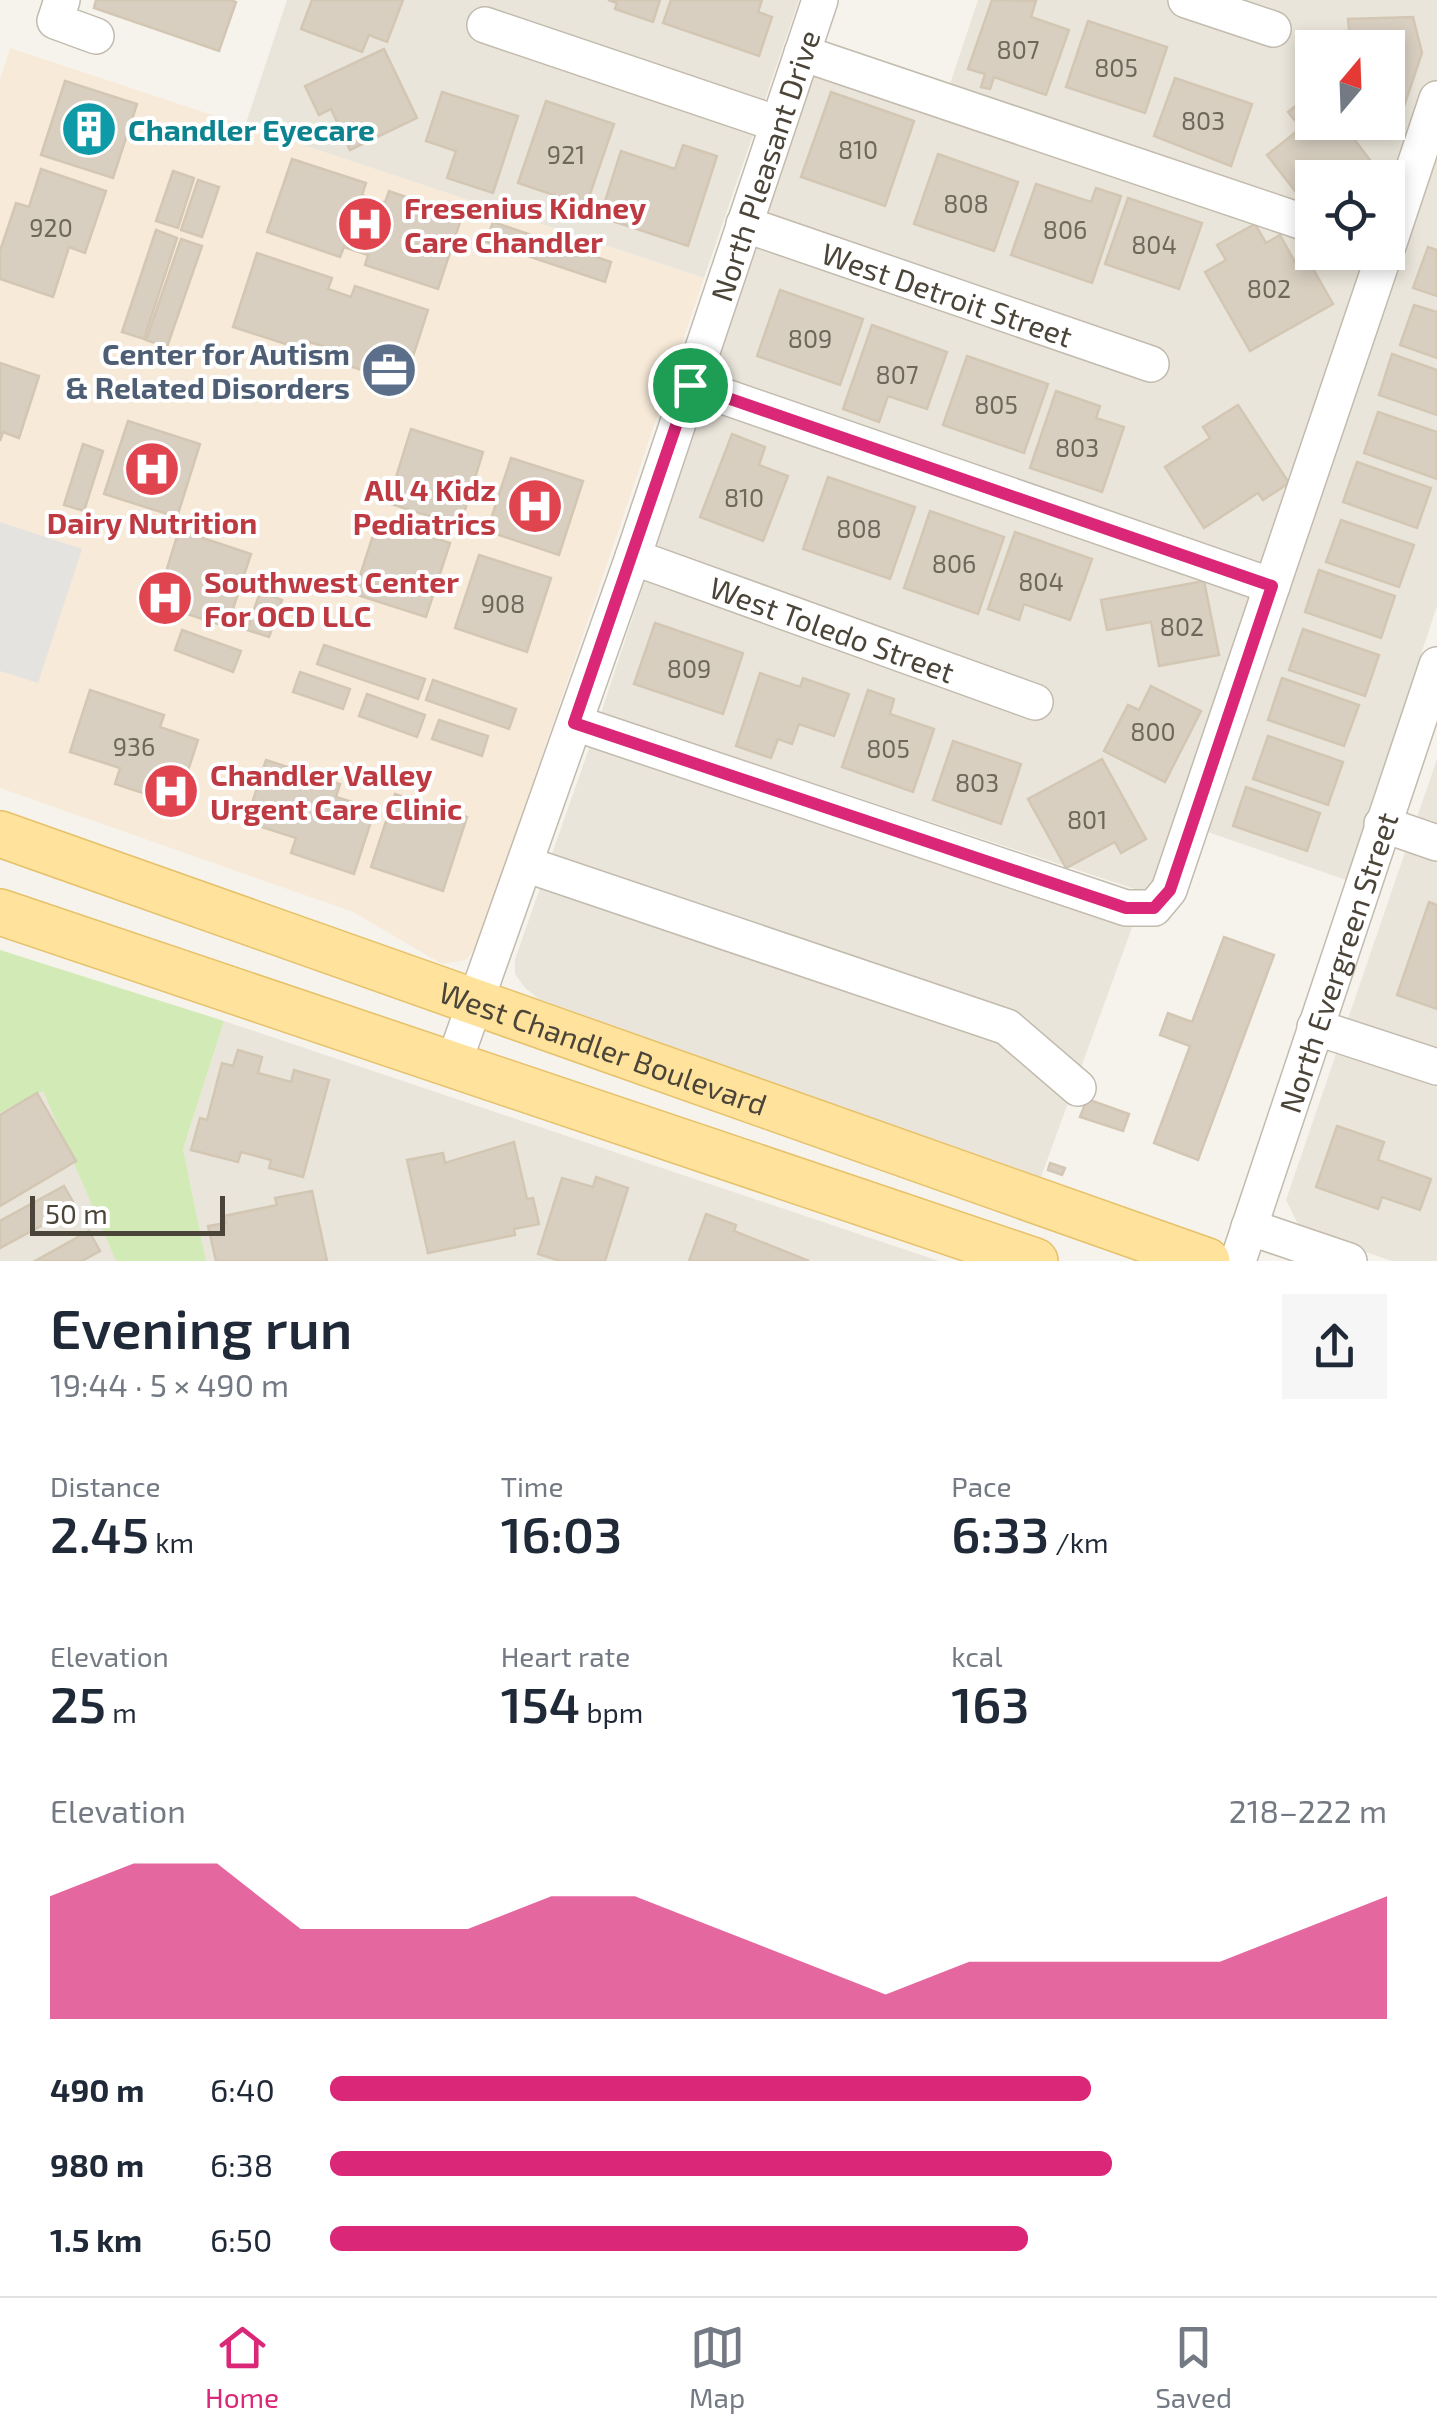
<!DOCTYPE html>
<html lang="en">
<head>
<meta charset="utf-8">
<style>
	:root { --surface:#fff; --page:#f6f6f7; --text:#1f2937; --muted:#747a83; --line:#e0e1e3; --accent:#db2777 }
	body { margin:0; font-family:"Exo 2",sans-serif; background:var(--page); color:var(--text); height:100vh; display:flex; flex-direction:column; font-size:38px; white-space:nowrap }
	* { box-sizing:border-box; margin:0 }
	p { font-size:32px; color:var(--muted) }
	.icon { flex:none; width:55px; height:55px; fill:none; stroke:currentColor; stroke-width:2; stroke-linecap:round; stroke-linejoin:round }
	.map { position:relative; height:1261px; overflow:hidden }
	.drawer { display:flex; flex-direction:column; background:var(--surface); flex:1 }
	.drawer>* { flex:none }
	.needle { width:65px; rotate:19deg }
	.fabs { position:absolute; left:1295px; top:30px; display:grid; gap:20px }
	.fabs a { display:grid; place-items:center; width:110px; height:110px; border-radius:0px; background:var(--surface); box-shadow:0 5px 15px #0003; font-size:50px }
	.scale { position:absolute; left:30px; bottom:25px; width:195px; box-sizing:border-box; padding-left:10px; border:5px solid #4b4439; border-top:0; font-size:28px; line-height:35px; white-space:nowrap; color:#4b4439; -webkit-text-stroke:8px #fff; paint-order:stroke }
	.pin { position:absolute; display:grid; place-items:center; width:85px; height:85px; color:#fff; margin:-42px; border:5px solid #fff; border-radius:50%; box-shadow:0 2px 10px #0007 }
	.round { display:grid; place-items:center; flex:none; width:105px; height:105px; border-radius:0px; background:var(--page) }
	.head { display:flex; align-items:center; justify-content:space-between; height:170px; padding:0 50px }
	h1 { font-size:55px; font-weight:600; line-height:75px }
	.metrics { display:grid; grid-template-columns:repeat(3,1fr); gap:15px; height:170px; padding:10px 50px }
	.metrics div { display:grid; align-content:center }
	.metrics b { font-size:50px; font-weight:600 }
	.metrics small { font-size:28px; font-weight:400 }
	.metrics p { font-size:28px }
	.chart { height:280px; padding:20px 50px }
	.chart p { display:flex; justify-content:space-between }
	.chart svg { width:100%; height:180px; margin-top:10px; fill:var(--accent); opacity:.7 }
	ul { padding:0 50px; list-style:none; font-size:32px }
	li { display:grid; grid-template-columns:160px 120px 1fr; align-items:center; height:75px }
	li i { height:25px; border-radius:12px; background:var(--accent) }
	.menu { display:flex; justify-content:space-around; align-items:center; height:140px; border-top:2px solid var(--line); background:var(--surface); font-size:28px; color:var(--muted) }
	.menu a { display:grid; justify-items:center; gap:5px }
	.menu .on { color:var(--accent) }
	.map>svg:first-child { display:block }
	.residential { fill:#eae5da; fill-rule:evenodd }
	.commercial { fill:#f7ead8 }
	.green { fill:#d2eab5 }
	.parking { fill:#e5e3e0 }
	.building { fill:#d8cfc1; stroke:#d3c7b4; stroke-width:2.5 }
	.lines { fill:none; stroke-linecap:round; stroke-linejoin:round }
	.minor-casing { stroke:#c2bbae; stroke-width:38 }
	.major-casing { stroke:#e6c16a; stroke-width:48 }
	.minor { stroke:#fff; stroke-width:35 }
	.major { stroke:#ffe39c; stroke-width:45 }
	.route-casing { stroke:#fff; stroke-width:20 }
	.route { stroke:#db2777; stroke-width:12 }
	.labels { text-anchor:middle; dominant-baseline:central; stroke-width:8; stroke-linejoin:round; paint-order:stroke }
	.number-label { font-size:25px; fill:#6e675b }
	.culture-label { font-size:30px; font-weight:bold; fill:#0d838f; stroke:#fff; text-anchor:start }
	.street-label { font-size:30px; fill:#4b4439; stroke:#fff }
	.health-label { font-size:30px; font-weight:bold; fill:#be3a42; stroke:#fff; text-anchor:start }
	.service-label { font-size:30px; font-weight:bold; fill:#4e5e75; stroke:#fff; text-anchor:end }
</style>
</head>
<body>
<div class="map">
<svg width="1437" height="1261" viewBox="0 0 1437 1261">
	<rect width="100%" height="100%" fill="#f6f3ec"/>
	<g class="residential">
		<polygon points="287,0 799,0 704,278 245,126"/>
		<path d="M978,0H1437V606L1346,880L1179,822L1150,894L601,713L822,44L949,87ZM1312,48H1388V122H1312ZM1312,178H1388V252H1312Z"/>
		<polygon points="592,740 1133,925 1041,1177 539,999 525,988 515,974 515,959"/>
		<polygon points="1437,759 1437,1261 1392,1261 1301,1230 1286,1200"/>
		<polygon points="224,1021 939,1261 206,1261 183,1149"/>
		<polygon points="43,1091 90,1199 116,1261 0,1261 0,1113"/>
	</g>
	<polygon class="commercial" points="10,48 704,278 479,942 466,960 442,964 353,912 0,788 0,79"/>
	<polygon class="green" points="0,950 224,1021 183,1149 206,1261 116,1261 43,1091 0,1113"/>
	<polygon class="parking" points="0,522 82,549 38,683 0,671"/>
	<g class="building">
		<polygon points="96,0 229,0 236,2 219,51 94,8"/>
		<polygon points="312,0 403,0 387,42 369,35 362,52 301,29"/>
		<polygon points="608,0 660,0 653,22 615,9 617,3"/>
		<polygon points="671,0 762,0 758,12 772,17 759,56 663,23"/>
		<polygon points="992,0 1036,1 1031,17 1069,30 1046,95 994,77 990,89 981,87 985,74 968,69"/>
		<polygon points="1413,17 1422,53 1403,109 1379,133 1368,122 1388,122 1388,48 1351,48 1348,19"/>
		<polygon points="1088,21 1167,47 1145,113 1066,87"/>
		<polygon points="384,49 417,118 350,150 331,109 319,115 305,86"/>
		<polygon points="1175,78 1252,104 1231,166 1154,136"/>
		<polygon points="65,81 137,104 113,178 41,155"/>
		<polygon points="442,92 518,116 493,193 447,178 456,151 426,141"/>
		<polygon points="831,92 914,121 885,206 801,177"/>
		<polygon points="1312,93 1312,122 1341,122 1370,160 1356,171 1361,178 1312,178 1312,200 1306,205 1267,155 1301,128 1288,112"/>
		<polygon points="546,101 614,124 586,206 518,183"/>
		<polygon points="683,145 717,156 688,246 600,217 621,151 675,169"/>
		<polygon points="938,154 1018,182 994,251 914,224"/>
		<polygon points="292,159 366,183 362,195 385,203 389,191 462,216 438,289 365,265 368,255 344,247 340,257 267,232"/>
		<polygon points="41,169 106,191 85,253 69,247 53,297 0,279 0,251 16,203 29,207"/>
		<polygon points="173,171 194,178 178,228 156,221"/>
		<polygon points="198,180 219,187 202,237 181,230"/>
		<polygon points="1036,184 1091,202 1096,188 1121,196 1092,283 1011,255"/>
		<polygon points="1128,198 1202,223 1179,289 1105,264"/>
		<polygon points="493,222 611,262 605,282 486,242"/>
		<polygon points="1255,224 1266,243 1280,235 1296,264 1307,258 1333,304 1250,351 1205,272 1226,260 1217,245"/>
		<polygon points="156,230 177,238 144,339 122,332"/>
		<polygon points="181,239 202,246 167,347 146,340"/>
		<polygon points="1428,247 1437,250 1437,296 1413,288"/>
		<polygon points="257,253 332,278 328,289 351,297 355,286 428,310 404,384 331,360 334,350 310,342 307,351 233,327"/>
		<polygon points="780,290 863,319 840,385 757,356"/>
		<polygon points="1414,305 1437,312 1437,358 1400,345"/>
		<polygon points="872,325 947,352 927,409 888,396 879,422 843,409"/>
		<polygon points="1392,354 1437,370 1437,415 1379,395"/>
		<polygon points="967,356 1048,384 1024,453 943,425"/>
		<polygon points="0,363 39,376 19,438 3,432 0,441"/>
		<polygon points="1056,391 1100,406 1096,418 1124,427 1102,492 1030,468"/>
		<polygon points="1238,405 1289,483 1263,500 1258,493 1204,528 1165,467 1210,438 1203,427"/>
		<polygon points="1378,412 1437,432 1437,479 1364,453"/>
		<polygon points="128,421 200,444 177,517 104,494"/>
		<polygon points="411,429 483,452 460,526 388,503"/>
		<polygon points="732,434 765,447 759,465 788,476 763,541 700,517"/>
		<polygon points="83,444 103,451 84,511 64,505"/>
		<polygon points="511,458 583,481 559,555 487,531"/>
		<polygon points="1357,462 1431,488 1417,528 1343,502"/>
		<polygon points="828,477 915,507 890,579 803,549"/>
		<polygon points="930,511 1004,537 978,614 904,588"/>
		<polygon points="378,520 450,543 426,617 354,594"/>
		<polygon points="1341,520 1414,545 1399,587 1326,562"/>
		<polygon points="179,530 251,554 227,627 156,604"/>
		<polygon points="1015,532 1092,559 1070,620 1024,604 1019,620 988,609"/>
		<polygon points="479,555 551,578 527,652 455,628"/>
		<polygon points="1319,570 1395,596 1381,638 1305,612"/>
		<polygon points="1204,581 1219,655 1159,666 1151,622 1107,630 1101,600"/>
		<polygon points="260,592 282,600 269,637 247,630"/>
		<polygon points="655,623 743,653 723,714 634,684"/>
		<polygon points="1303,629 1379,655 1365,696 1289,670"/>
		<polygon points="182,630 241,651 233,672 175,650"/>
		<polygon points="324,645 425,679 418,699 317,664"/>
		<polygon points="300,672 350,689 343,709 293,692"/>
		<polygon points="760,673 800,687 803,678 849,694 834,736 799,724 792,744 778,739 771,758 736,746"/>
		<polygon points="1282,678 1359,705 1344,746 1268,720"/>
		<polygon points="433,680 516,709 509,729 426,700"/>
		<polygon points="1151,686 1201,711 1165,782 1104,751 1128,705 1139,710"/>
		<polygon points="90,690 164,715 160,727 198,740 177,804 115,784 120,768 70,752"/>
		<polygon points="868,690 894,699 890,714 934,729 913,792 842,767"/>
		<polygon points="367,694 425,715 417,737 359,716"/>
		<polygon points="439,720 488,736 482,756 432,739"/>
		<polygon points="1268,736 1343,762 1328,805 1253,779"/>
		<polygon points="953,741 1021,764 1001,824 933,800"/>
		<polygon points="1102,759 1146,839 1121,853 1115,842 1066,868 1028,799"/>
		<polygon points="266,760 340,784 336,797 375,809 354,874 291,853 296,838 246,822"/>
		<polygon points="1246,787 1320,813 1307,851 1233,826"/>
		<polygon points="395,794 467,817 443,891 371,867"/>
		<polygon points="1429,902 1437,905 1437,1009 1397,995"/>
		<polygon points="1224,937 1274,955 1198,1160 1154,1143 1190,1046 1160,1035 1168,1013 1192,1022"/>
		<polygon points="238,1050 262,1057 258,1073 291,1082 294,1070 329,1080 303,1177 269,1168 271,1160 241,1152 238,1162 191,1150 200,1118 207,1120 222,1063 233,1066"/>
		<polygon points="37,1093 76,1161 0,1206 0,1115"/>
		<polygon points="1087,1099 1129,1114 1123,1131 1080,1117"/>
		<polygon points="1337,1126 1384,1142 1378,1160 1431,1179 1420,1210 1382,1197 1378,1209 1316,1187"/>
		<polygon points="514,1142 527,1199 533,1198 539,1224 514,1229 515,1235 428,1253 407,1160 443,1153 445,1163"/>
		<polygon points="1050,1163 1065,1168 1062,1175 1048,1170"/>
		<polygon points="596,1177 628,1188 605,1261 560,1261 538,1254 562,1178 593,1187"/>
		<polygon points="64,1186 76,1207 0,1248 0,1221"/>
		<polygon points="312,1191 327,1261 216,1261 208,1226 226,1223 224,1216 277,1205 275,1198"/>
		<polygon points="706,1214 736,1225 734,1231 809,1261 689,1261"/>
		<polygon points="89,1231 100,1251 82,1261 35,1261"/>
	</g>
	<g class="lines">
		<g class="minor-casing">
			<g id="minor">
				<polyline points="62,0 55,21 96,36"/>
				<polyline points="1186,0 1273,29"/>
				<polyline points="485,25 778,124"/>
				<polyline points="802,53 1312,225"/>
				<path id="s1" d="M744,224L1151,364"/>
				<polyline points="1388,246 1437,99"/>
				<polyline points="691,385 1272,586"/>
				<path id="s2" d="M633,557L1035,702"/>
				<polyline points="575,723 1126,908 1154,908 1169,890 1385,252"/>
				<polyline points="1382,824 1437,843"/>
				<polyline points="525,864 1007,1027 1078,1088"/>
				<polyline points="1315,1027 1437,1067"/>
				<path id="s3" d="M453,1065L633,557L820,0"/>
				<polyline points="1249,1227 1349,1261"/>
				<path id="s4" d="M1238,1261L1437,665"/>
			</g>
		</g>
		<g class="major-casing">
			<g id="major">
				<path id="s5" d="M0,834L1207,1261"/>
				<polyline points="0,912 1035,1261"/>
			</g>
		</g>
		<use href="#minor" class="minor"/>
		<use href="#major" class="major"/>
	</g>
	<g class="lines">
		<g class="route-casing">
			<polygon id="route" points="690,385 1272,586 1170,890 1154,908 1126,908 574,723"/>
		</g>
		<use href="#route" class="route"/>
	</g>
	<defs>
		<g id="building-disc" transform="scale(2.875)"><circle r="9.5" fill="#0f9aa8" stroke="#fff"/><path d="M-4-6H4V6H1V3H-1V6H-4ZM-2.5-4.3h1.7v1.8h-1.7ZM.8-4.3h1.7v1.8H.8ZM-2.5-1h1.7V.8h-1.7ZM.8-1h1.7V.8H.8Z" fill="#fff"/></g>
		<g id="hospital-disc" transform="scale(2.875)"><circle r="9.5" fill="#e0444e" stroke="#fff"/><path d="M-5-5h3v3.5h4V-5h3V5h-3V1.5h-4V5h-3Z" fill="#fff"/></g>
		<g id="office-disc" transform="scale(2.875)"><circle r="9.5" fill="#5c6f8a" stroke="#fff"/><path d="M-6-3h4V-5.5h4V-3h4V5H-6ZM-1-4.5V-3h2v-1.5ZM-6 0V1H6V0Z" fill="#fff"/></g>
	</defs>
	<g fill-rule="evenodd">
		<use href="#building-disc" x="89" y="129"/>
		<use href="#hospital-disc" x="365" y="224"/>
		<use href="#office-disc" x="389" y="370"/>
		<use href="#hospital-disc" x="152" y="469"/>
		<use href="#hospital-disc" x="535" y="506"/>
		<use href="#hospital-disc" x="165" y="598"/>
		<use href="#hospital-disc" x="171" y="791"/>
	</g>
	<g class="labels">
		<g class="number-label">
			<text x="1018" y="49">807</text>
			<text x="1116" y="67">805</text>
			<text x="1203" y="120">803</text>
			<text x="858" y="149">810</text>
			<text x="566" y="154">921</text>
			<text x="966" y="203">808</text>
			<text x="51" y="227">920</text>
			<text x="1065" y="229">806</text>
			<text x="1154" y="244">804</text>
			<text x="1269" y="288">802</text>
			<text x="810" y="338">809</text>
			<text x="897" y="374">807</text>
			<text x="996" y="404">805</text>
			<text x="1077" y="447">803</text>
			<text x="744" y="497">810</text>
			<text x="859" y="528">808</text>
			<text x="954" y="563">806</text>
			<text x="1041" y="581">804</text>
			<text x="503" y="603">908</text>
			<text x="1182" y="626">802</text>
			<text x="689" y="668">809</text>
			<text x="1153" y="731">800</text>
			<text x="134" y="746">936</text>
			<text x="888" y="748">805</text>
			<text x="977" y="782">803</text>
			<text x="1087" y="819">801</text>
		</g>
		<g class="culture-label">
			<text x="128" y="129">Chandler Eyecare</text>
		</g>
		<g class="street-label">
			<text stroke="none"><textPath href="#s3" startOffset="952">North Pleasant Drive</textPath></text>
			<text stroke="none"><textPath href="#s1" startOffset="215">West Detroit Street</textPath></text>
			<text stroke="none"><textPath href="#s2" startOffset="212">West Toledo Street</textPath></text>
			<text stroke="none"><textPath href="#s4" startOffset="315">North Evergreen Street</textPath></text>
			<text stroke="none"><textPath href="#s5" startOffset="640">West Chandler Boulevard</textPath></text>
		</g>
		<g class="health-label">
			<text x="404" y="207">Fresenius Kidney<tspan x="404" dy="34">Care Chandler</tspan></text>
			<text x="496" y="489" text-anchor="end">All 4 Kidz<tspan x="496" dy="34">Pediatrics</tspan></text>
			<text x="152" y="522" text-anchor="middle">Dairy Nutrition</text>
			<text x="204" y="581">Southwest Center<tspan x="204" dy="34">For OCD LLC</tspan></text>
			<text x="210" y="774">Chandler Valley<tspan x="210" dy="34">Urgent Care Clinic</tspan></text>
		</g>
		<g class="service-label">
			<text x="350" y="353">Center for Autism<tspan x="350" dy="34">&amp; Related Disorders</tspan></text>
		</g>
	</g>
</svg>
<div class="fabs">
<a><svg class="needle" viewBox="-14 -14 28 28"><path d="M0-13l5 13h-10z" fill="#e53935"/><path d="M0 13l5-13h-10z" fill="#747a83"/></svg></a>
<a><svg class="icon" aria-label="locate" viewBox="0 0 24 24"><circle cx="12" cy="12" r="6"/><path d="M12 2v4M12 18v4M2 12h4M18 12h4"/></svg></a>
</div>
<div class="scale">50 m</div>
<div class="pin" style="left:690px;top:385px;background:#1e9e55"><svg class="icon" aria-label="arrive" viewBox="0 0 24 24"><path d="M6 21V4h12l-3 4 3 4H6"/></svg></div>
</div>
<section class="drawer">
<div class="head"><div><h1>Evening run</h1><p>19:44 · 5 × 490 m</p></div><a class="round"><svg class="icon" aria-label="share" viewBox="0 0 24 24"><path d="M12 15V3M7 8l5-5 5 5M5 13v7h14v-7"/></svg></a></div>
<div class="metrics">
<div><p>Distance</p><b>2.45<small> km</small></b></div>
<div><p>Time</p><b>16:03</b></div>
<div><p>Pace</p><b>6:33<small> /km</small></b></div>
</div>
<div class="metrics">
<div><p>Elevation</p><b>25<small> m</small></b></div>
<div><p>Heart rate</p><b>154<small> bpm</small></b></div>
<div><p>kcal</p><b>163</b></div>
</div>
<div class="chart"><p><span>Elevation</span>218–222 m</p>
<svg viewBox="0 0 160 44" preserveAspectRatio="none"><path d="M0 44V14L10 6L20 6L30 22L40 22L50 22L60 14L70 14L80 22L90 30L100 38L110 30L120 30L130 30L140 30L150 22L160 14V44z"/></svg>
</div>
<ul>
<li><b>490 m</b>6:40<i style="width:72%"></i></li>
<li><b>980 m</b>6:38<i style="width:74%"></i></li>
<li><b>1.5 km</b>6:50<i style="width:66%"></i></li>
</ul>
</section>
<nav class="menu">
<a class="on"><svg class="icon" aria-label="home" viewBox="0 0 24 24"><path d="M3 11l9-7 9 7M6 9v11h12V9"/></svg>Home</a>
<a><svg class="icon" aria-label="map" viewBox="0 0 24 24"><path d="M3 6l6-2 6 2 6-2v14l-6 2-6-2-6 2zM9 4v14M15 6v14"/></svg>Map</a>
<a><svg class="icon" aria-label="saved" viewBox="0 0 24 24"><path d="M7 4h10v16l-5-4-5 4z"/></svg>Saved</a>
</nav>
</body>
</html>
